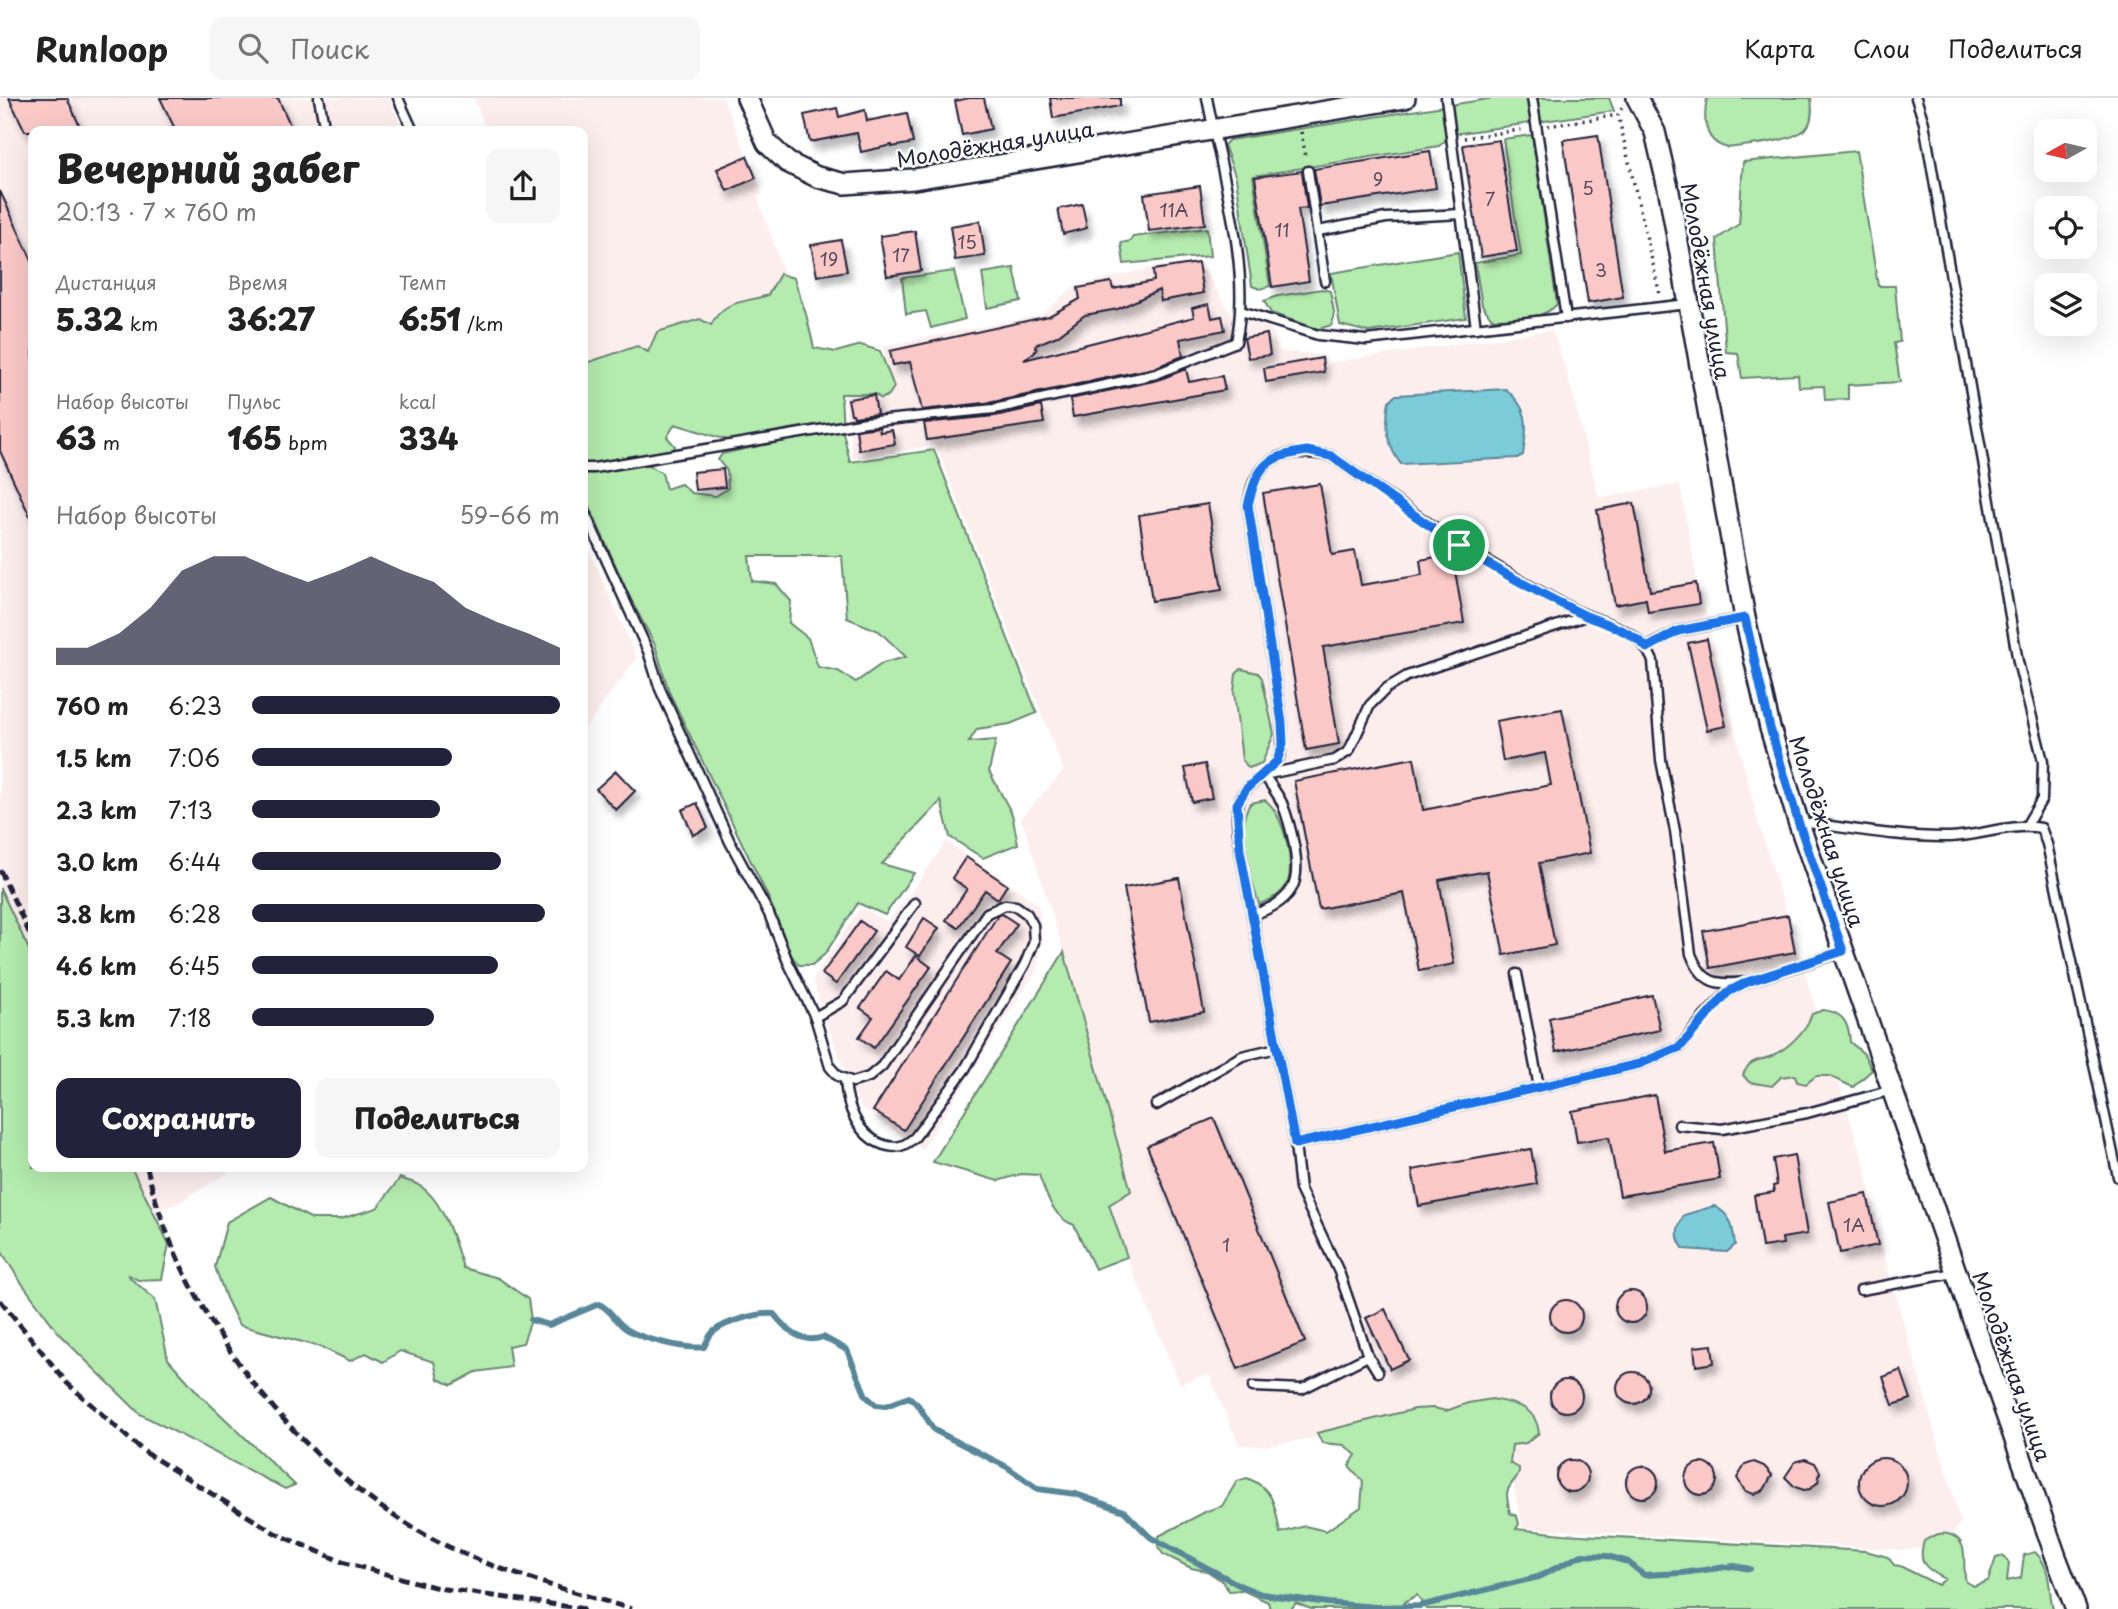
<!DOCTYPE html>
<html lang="ru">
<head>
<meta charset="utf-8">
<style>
	:root { --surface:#fff; --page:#f6f6f6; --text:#222; --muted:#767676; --line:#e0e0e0; --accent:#22223b }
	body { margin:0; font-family:"Playpen Sans",sans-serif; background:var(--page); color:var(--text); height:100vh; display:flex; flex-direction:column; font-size:26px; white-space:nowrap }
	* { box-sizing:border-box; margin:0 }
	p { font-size:23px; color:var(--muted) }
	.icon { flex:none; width:38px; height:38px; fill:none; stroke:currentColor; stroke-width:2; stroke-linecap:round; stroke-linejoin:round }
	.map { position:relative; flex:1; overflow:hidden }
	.details { position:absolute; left:28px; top:28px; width:560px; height:1046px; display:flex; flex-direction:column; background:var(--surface); border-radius:14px; box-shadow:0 7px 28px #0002 }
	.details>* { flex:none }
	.needle { width:46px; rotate:262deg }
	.buttons { position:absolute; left:2034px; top:21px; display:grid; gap:14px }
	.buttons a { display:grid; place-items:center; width:63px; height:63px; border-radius:14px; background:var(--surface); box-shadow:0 7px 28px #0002; font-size:35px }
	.pin { position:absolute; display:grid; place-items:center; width:60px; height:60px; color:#fff; margin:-30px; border:4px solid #fff; border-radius:50%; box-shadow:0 2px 7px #0007 }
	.round { display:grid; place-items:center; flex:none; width:74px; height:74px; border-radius:14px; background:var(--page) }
	.overview { display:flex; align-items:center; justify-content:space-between; height:119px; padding:0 28px }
	h1 { font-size:38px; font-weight:800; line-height:52px }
	.metrics { display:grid; grid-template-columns:repeat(3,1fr); gap:10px; height:119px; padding:7px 28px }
	.metrics div { display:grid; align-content:center }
	.metrics b { font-size:30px; font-weight:800 }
	.metrics small { font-size:19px; font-weight:400 }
	.metrics p { font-size:19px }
	.chart { height:196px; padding:14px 28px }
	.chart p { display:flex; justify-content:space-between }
	.chart svg { width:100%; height:126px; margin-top:7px; fill:var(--accent); opacity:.7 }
	.action { display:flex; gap:14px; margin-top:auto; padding:14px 28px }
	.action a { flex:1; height:80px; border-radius:14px; background:var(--accent); color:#fff; font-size:28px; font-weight:800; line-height:80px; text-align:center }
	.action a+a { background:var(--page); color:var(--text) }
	ul { padding:0 28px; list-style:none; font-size:23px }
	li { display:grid; grid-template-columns:112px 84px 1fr; align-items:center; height:52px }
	li i { height:18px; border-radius:9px; background:var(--accent) }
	header { display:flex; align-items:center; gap:42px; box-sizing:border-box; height:98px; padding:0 35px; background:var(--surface); border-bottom:2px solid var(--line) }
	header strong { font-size:33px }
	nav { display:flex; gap:38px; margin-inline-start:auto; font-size:24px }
	.search { width:490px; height:63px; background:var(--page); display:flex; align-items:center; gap:18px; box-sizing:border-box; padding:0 24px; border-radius:14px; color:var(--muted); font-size:26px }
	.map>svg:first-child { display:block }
	.built { fill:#fdeeee }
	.green { fill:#b4ebae; stroke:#6b8674; stroke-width:2; fill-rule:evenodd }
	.water { fill:#7ccbd8; stroke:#588799; stroke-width:2 }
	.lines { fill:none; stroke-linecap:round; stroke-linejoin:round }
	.stream { stroke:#588799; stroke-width:6 }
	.building { fill:#f9c8c7; stroke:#22223b; stroke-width:2; filter:url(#shadow) }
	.service-casing { stroke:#22223b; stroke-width:13 }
	.tertiary-casing { stroke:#22223b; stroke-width:24 }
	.path { stroke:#22223b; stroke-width:3.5; stroke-dasharray:2 5; stroke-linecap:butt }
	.service { stroke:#fff; stroke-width:8 }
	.tertiary { stroke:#fff; stroke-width:19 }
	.rail { stroke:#22223b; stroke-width:5; stroke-dasharray:10 5; stroke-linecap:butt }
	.route-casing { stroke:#fff; stroke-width:14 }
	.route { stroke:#1a73e8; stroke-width:9 }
	.labels { text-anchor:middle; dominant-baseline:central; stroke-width:5; stroke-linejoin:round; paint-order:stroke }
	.number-label { font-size:18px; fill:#584c5e }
	.street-label { font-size:21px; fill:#22223b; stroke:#fff }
</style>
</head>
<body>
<header>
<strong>Runloop</strong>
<div class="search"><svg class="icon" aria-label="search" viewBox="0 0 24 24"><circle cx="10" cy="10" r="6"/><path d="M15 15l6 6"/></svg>Поиск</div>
<nav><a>Карта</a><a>Слои</a><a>Поделиться</a></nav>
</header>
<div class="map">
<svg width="2118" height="1511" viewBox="0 0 2118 1511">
	<defs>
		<filter id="shadow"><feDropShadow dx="4.5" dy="8" stdDeviation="3.5" flood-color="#0004"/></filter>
	</defs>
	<rect width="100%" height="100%" fill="#fff"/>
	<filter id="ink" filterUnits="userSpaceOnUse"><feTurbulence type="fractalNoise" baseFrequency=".0143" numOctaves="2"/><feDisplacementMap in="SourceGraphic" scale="14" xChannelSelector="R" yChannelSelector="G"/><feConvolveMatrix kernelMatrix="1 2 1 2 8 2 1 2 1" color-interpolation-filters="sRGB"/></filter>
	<g filter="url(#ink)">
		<g class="built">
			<polygon points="0,0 389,0 403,33 33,33 33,1069 237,1069 176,1106 138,1117 0,1145"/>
			<polygon points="473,0 723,0 763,96 757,98 814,260 604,301 583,252 583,33 488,33"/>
			<polygon points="1200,164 1229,213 1272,232 1280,253 1326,257 1327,265 1552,232 1567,275 1599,400 1680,386 1697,482 1758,724 1865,1069 1883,1153 1961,1425 1944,1446 1904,1452 1523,1430 1513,1385 1486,1312 1266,1348 1239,1347 1209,1276 1180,1286 1127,1159 1109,1107 1131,1093 1064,854 1021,719 1064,673 936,347 853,361 844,298 890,290 883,248 1041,217 1074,188 1151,170"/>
			<polygon points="583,438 637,560 583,633"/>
			<polygon points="946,743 1039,807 1042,839 1038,870 922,1052 861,1010 824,920 813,881 861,809 887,824 911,795"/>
		</g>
		<g class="green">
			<polygon points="1494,0 1609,0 1614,13 1453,36 1439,48 1253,78 1270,188 1260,191 1252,188 1236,80 1224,47 1229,42"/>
			<path d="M1707,0H1811C1812,9 1813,20 1808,28C1798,44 1747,47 1728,50C1704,45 1703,21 1707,0Z"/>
			<path d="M1532,37L1557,206C1543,223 1513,220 1492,221L1482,207L1475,165L1521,157L1503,41Z"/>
			<polygon points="1856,53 1878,188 1895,188 1900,244 1894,245 1900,284 1848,287 1848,301 1825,302 1824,288 1799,289 1798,277 1742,280 1738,255 1726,254 1717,141 1739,126 1743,64"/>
			<polygon points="1207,130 1210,158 1124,166 1121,145 1131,143 1132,139"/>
			<polygon points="1458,154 1466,220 1368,234 1340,227 1331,175"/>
			<polygon points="1014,170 1021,203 987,210 982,175"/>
			<polygon points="954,173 965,221 931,230 926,213 906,216 902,180"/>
			<path d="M780,176L794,180L806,216L814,250L836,254L861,247L880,253L894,289L889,297L881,301L875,296H841L843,334L850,364L934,352L1037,615L1010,626L977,631L969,644L996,642L989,673L1012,716L1018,746L983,760L950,739L941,703L882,766L914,775L885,817L858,805L825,856L812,867H799L791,857L769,801L669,594L655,547L630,500L583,394V266L637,248L648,254L657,234L700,221L711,227C724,201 745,205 768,197ZM675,326L727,342L768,346L722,356L718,362L727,373L728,390L716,398L691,395L681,386L666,391L662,375L649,367L670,361L675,348L667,339ZM749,458H842L847,520L879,533L906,559L883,565L856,584L838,573L818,569L808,540L789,525L791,503L776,486L752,483Z"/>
			<polygon points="1322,191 1330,193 1334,214 1332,227 1318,231 1271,215 1264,203 1278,198"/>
			<polygon points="1241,571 1258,575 1262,580 1274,636 1262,665 1249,670 1242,662 1234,594 1236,576"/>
			<path d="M1265,702C1283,714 1297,769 1286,788C1280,798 1268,803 1259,806C1251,783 1233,724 1251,705Z"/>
			<polygon points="0,790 33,860 33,1069 131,1069 169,1146 162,1181 138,1182 129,1177 130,1180 155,1201 168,1261 200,1297 295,1387 285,1391 140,1316 61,1238 18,1180 0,1151"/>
			<path d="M1064,854L1131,1093L1109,1107L1127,1159L1095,1171L1074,1127C1053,1120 1046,1096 1039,1077L1021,1076L998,1083L933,1064Z"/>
			<path d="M1823,912C1843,914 1849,925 1850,944L1864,956L1872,972L1853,989L1829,978H1816L1806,986L1797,984L1795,977L1781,979L1772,988L1749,984L1743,977C1751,958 1759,965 1774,957C1789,949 1806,933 1812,916Z"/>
			<path d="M400,1080C406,1083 415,1084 420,1088C444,1103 455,1145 463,1170L498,1180L528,1201L531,1222L523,1245L508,1248L511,1269L476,1274L452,1287L438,1281L434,1264L400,1253L383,1264L366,1255L350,1263L321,1249L239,1227L226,1200L215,1169L227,1124L271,1099L312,1121H340L377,1110Z"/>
			<path d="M1492,1301C1516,1306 1536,1308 1539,1335L1526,1345L1512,1347L1510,1365L1519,1370C1520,1382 1508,1384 1507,1396C1507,1402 1509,1409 1510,1415L1517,1418L1519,1426L1516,1431L1563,1436L1866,1453L1888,1459L1894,1467L1900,1468L1938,1487L1945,1481C1926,1471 1917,1465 1924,1443C1933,1438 1940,1433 1951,1437C1971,1444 1961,1468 1966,1484L1974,1488L1988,1483L1996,1460L2003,1458L2009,1465L2007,1483L2021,1480L2024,1457L2035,1454C2052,1470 2048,1491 2053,1511H1426L1417,1497L1406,1503L1400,1511H1311L1296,1505L1291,1511H1270L1268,1504L1242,1492L1229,1493L1222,1483L1207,1473L1191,1470L1163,1456L1158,1449L1159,1438L1207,1413L1222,1408L1237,1383L1247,1380C1275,1391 1275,1409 1280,1435L1305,1428L1326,1433L1361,1409L1363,1383L1349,1368L1356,1357L1344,1347L1322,1345L1317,1335L1415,1311L1434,1310L1446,1313L1468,1305Z"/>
		</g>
		<g class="water">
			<path d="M1506,291C1531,314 1527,326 1523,357L1517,360L1401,366C1386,348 1385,326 1389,303L1396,297Z"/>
			<path d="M1714,1108C1732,1117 1733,1129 1735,1147L1727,1154L1684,1151C1674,1139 1677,1129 1684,1117Z"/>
		</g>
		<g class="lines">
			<path class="stream" d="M531,1222L549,1227L599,1206C612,1212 616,1225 628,1232C643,1241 686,1252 704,1249C706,1245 709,1238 713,1234C725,1224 758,1214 774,1216C786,1232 802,1247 823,1239L847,1252L866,1298L876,1307L886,1308L909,1299L918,1307L934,1332L1007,1369L1038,1391L1076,1396L1124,1413L1150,1439L1239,1487L1261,1496L1328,1505L1376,1509L1420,1508L1538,1479L1582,1457L1607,1458L1628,1464L1644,1477L1682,1475L1734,1468L1750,1471"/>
		</g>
		<g class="building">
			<polygon points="9,0 67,0 82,33 25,33"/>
			<polygon points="160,0 278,0 293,33 176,33"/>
			<polygon points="969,0 984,0 991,31 962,37 955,3"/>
			<polygon points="1050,0 1120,0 1120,8 1053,20"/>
			<polygon points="837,10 839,19 865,12 867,23 907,15 913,45 892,49 892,47 861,54 857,35 810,44 804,17"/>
			<polygon points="1598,37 1623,199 1588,205 1563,42"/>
			<polygon points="1499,42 1517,153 1481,159 1463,47"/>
			<polygon points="1430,53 1436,90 1320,108 1314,71"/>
			<polygon points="747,58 756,80 727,93 717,71"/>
			<polygon points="1302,73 1307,110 1298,111 1309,183 1272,189 1255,79"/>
			<polygon points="1200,88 1205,126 1149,133 1144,96"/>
			<polygon points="0,93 33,165 33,425 0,353"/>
			<polygon points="1082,106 1087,130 1063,136 1058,111"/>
			<polygon points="980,123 985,158 955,162 950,128"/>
			<polygon points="915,133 921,173 887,178 880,138"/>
			<polygon points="841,142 847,173 817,178 811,147"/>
			<polygon points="1198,165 1203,195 1161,203 1159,192 1118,211 1085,217 1057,238 1035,247 1037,252 1024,262 1194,219 1192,210 1209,206 1212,220 1222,218 1225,232 1180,241 1183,258 1154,270 993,304 922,312 910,264 893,267 890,253 1049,218 1080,201 1078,190 1111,184 1113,191 1154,183 1153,172"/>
			<polygon points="1267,236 1270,257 1248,260 1244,240"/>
			<polygon points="1322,260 1324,274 1266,284 1264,270"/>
			<polygon points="1186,271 1189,284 1222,278 1225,292 1073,319 1070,301 1158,282"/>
			<polygon points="874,297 877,316 854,319 853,316 851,316 848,301"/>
			<polygon points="1041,308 1044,325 927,342 924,325 995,318"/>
			<polygon points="879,329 880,334 892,332 895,346 859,352 856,332"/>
			<polygon points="723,371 725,389 695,392 693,374"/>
			<polygon points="1320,386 1332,457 1355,453 1361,487 1422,477 1420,462 1452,456 1464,525 1323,549 1339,646 1306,652 1263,395"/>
			<polygon points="1634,405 1650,493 1696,485 1699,506 1648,514 1646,501 1615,507 1597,412"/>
			<polygon points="1208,406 1222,492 1152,503 1139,417"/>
			<polygon points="1707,541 1726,628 1707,632 1688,545"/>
			<polygon points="1562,611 1590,755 1539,765 1555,847 1504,857 1487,773 1439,782 1454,866 1419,873 1404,795 1319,811 1294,683 1414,660 1423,712 1551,687 1545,655 1503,663 1496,623"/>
			<polygon points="1205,666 1212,700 1192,704 1185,670"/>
			<polygon points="616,673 635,693 616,712 596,691"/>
			<polygon points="697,705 708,730 693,737 682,712"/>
			<polygon points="966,759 1007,787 998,801 985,792 958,830 946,822 967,791 952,780"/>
			<polygon points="1179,780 1204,914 1149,924 1124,790"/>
			<polygon points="1002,816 1017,826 997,856 1011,865 904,1032 873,1013 998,817"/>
			<polygon points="1788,817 1795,854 1710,870 1703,833"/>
			<polygon points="924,820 939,830 920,858 906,849"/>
			<polygon points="860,823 874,833 836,886 822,876"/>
			<polygon points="916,858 931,869 874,950 859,939 873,919 860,910 886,873 899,882"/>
			<polygon points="1652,897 1660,932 1556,954 1549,920"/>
			<polygon points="1655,997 1665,1053 1714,1045 1720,1081 1620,1098 1609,1039 1577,1044 1572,1013"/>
			<polygon points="1214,1020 1305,1244 1238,1271 1147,1048"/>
			<polygon points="1531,1051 1537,1086 1419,1108 1412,1072"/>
			<polygon points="1794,1057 1807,1136 1782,1140 1783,1146 1762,1149 1754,1097 1774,1094 1773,1088 1777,1087 1773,1061"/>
			<polygon points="1867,1096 1878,1147 1840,1155 1829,1104"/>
			<circle cx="1631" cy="1209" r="16"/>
			<circle cx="1566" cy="1218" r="16"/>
			<polygon points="1385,1211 1409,1262 1390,1271 1366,1220"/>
			<polygon points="1712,1247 1714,1265 1696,1268 1694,1249"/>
			<polygon points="1901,1272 1911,1301 1893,1307 1883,1279"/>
			<circle cx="1633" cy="1290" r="16"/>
			<circle cx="1566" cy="1298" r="16"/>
			<circle cx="1883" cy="1384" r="24"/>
			<polygon points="1805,1361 1815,1365 1820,1374 1818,1384 1810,1391 1804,1392 1795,1389 1785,1379 1795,1364"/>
			<circle cx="1572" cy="1378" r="16"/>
			<polygon points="1754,1364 1764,1368 1772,1377 1764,1392 1754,1396 1745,1393 1737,1380 1745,1367"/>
			<circle cx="1701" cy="1381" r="16"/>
			<circle cx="1642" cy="1384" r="16"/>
		</g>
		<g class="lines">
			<g class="service-casing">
				<g id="service">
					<polyline points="319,0 325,33"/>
					<polyline points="398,0 413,33"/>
					<polyline points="1446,0 1476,230"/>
					<polyline points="1532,0 1566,220"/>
					<polyline points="1916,0 1924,25 2018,564 2043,663 2042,701 2026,728"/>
					<polyline points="1308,73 1325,183"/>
					<polyline points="1318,133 1386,120 1462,116"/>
					<polyline points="1241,213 1318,237 1366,242 1688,206"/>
					<path d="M583,370H594L866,324L994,311L1156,276L1236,244C1252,171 1221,73 1207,0"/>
					<path d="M583,411L648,553L660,591L730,744L769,816L788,864L815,919L830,969L838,978L853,984L869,979L882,968L987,815L1005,807L1016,808L1027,816L1033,827L1034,844L1025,866L965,971L915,1039C905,1048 898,1051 884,1047C857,1038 847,1008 845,983"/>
					<polyline points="1647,549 1678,533 1745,520"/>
					<path d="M1801,724C1850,730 1901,740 1950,739C1981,738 2010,725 2041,730L2047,746L2118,1079"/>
					<path d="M1252,817C1267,812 1284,805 1292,790C1303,771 1290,725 1282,705C1277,695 1270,686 1264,677L1335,662L1349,653L1370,607L1387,590L1407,578L1586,518"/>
					<polyline points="1517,876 1539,989"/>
					<polyline points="815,919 843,903 915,805"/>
					<polyline points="1156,1007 1242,958 1277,950"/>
					<polyline points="1679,1027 1722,1031 1807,1015 1892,992"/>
					<polyline points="1295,1046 1639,966 1680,949 1704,919 1728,894 1747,884 1842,854"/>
					<polyline points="1861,1192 1954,1175"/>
					<path d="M1378,1274L1368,1258L1339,1174L1300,1091L1295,1046L1240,752C1239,738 1235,721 1238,708C1241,686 1267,680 1277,663C1284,651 1282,638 1282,625L1248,407C1250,399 1251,388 1256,380C1271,351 1303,353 1331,358C1411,414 1487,468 1575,512C1605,527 1639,529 1653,563L1661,662L1675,733L1691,856C1703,887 1717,887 1747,884"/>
					<polyline points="1253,1289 1302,1291 1368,1258"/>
				</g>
			</g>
			<g class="tertiary-casing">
				<g id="tertiary">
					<polyline points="747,0 767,45 787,64 817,79 845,86 914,81 1405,0"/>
					<polyline points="1637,0 1655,34 1669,94 1745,520 1770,630 1798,723 2056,1459 2076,1511"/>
				</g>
			</g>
			<g class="path">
				<polyline points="1622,10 1618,17 1660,197"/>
				<polyline points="1548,28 1618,17"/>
				<polyline points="1301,34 1306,61"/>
				<polyline points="1464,40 1526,31"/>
			</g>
			<use href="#service" class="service"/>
			<use href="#tertiary" class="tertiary"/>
			<g class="rail">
				<polyline points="0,772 33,843"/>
				<path d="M147,1069C179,1215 301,1372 433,1441C496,1474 564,1491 632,1511"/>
				<polyline points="0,1202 67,1285 143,1353 275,1435 345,1465 438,1490 585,1511"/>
			</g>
		</g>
	</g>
	<g class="lines" filter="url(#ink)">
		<g class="route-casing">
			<path id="route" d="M1307,353L1331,358C1394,402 1456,450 1524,486C1544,497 1565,508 1586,518C1608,527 1629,532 1647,550L1678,533L1745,520L1770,630L1798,723L1843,853L1747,884L1728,894L1680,949L1639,966L1295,1046L1240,752L1237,706L1246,691L1277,663L1283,646L1282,625L1248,407C1258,367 1265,359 1307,353Z"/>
		</g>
		<use href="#route" class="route"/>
	</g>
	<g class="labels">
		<g class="number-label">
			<text x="1378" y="80">9</text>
			<text x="1588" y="89">5</text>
			<text x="1490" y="100">7</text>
			<text x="1174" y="111">11А</text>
			<text x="1282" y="131">11</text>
			<text x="967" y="143">15</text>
			<text x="901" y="156">17</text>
			<text x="829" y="160">19</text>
			<text x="1601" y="171">3</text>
			<text x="1854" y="1126">1А</text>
			<text x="1226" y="1146">1</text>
		</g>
		<g class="street-label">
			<text transform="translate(995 45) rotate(-9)">Молодёжная улица</text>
			<text transform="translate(1707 183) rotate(80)">Молодёжная улица</text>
			<text transform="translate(1828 733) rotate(72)">Молодёжная улица</text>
			<text transform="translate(2013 1268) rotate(71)">Молодёжная улица</text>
		</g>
	</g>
</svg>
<div class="buttons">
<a><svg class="needle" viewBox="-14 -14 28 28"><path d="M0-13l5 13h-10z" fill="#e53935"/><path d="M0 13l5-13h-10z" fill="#767676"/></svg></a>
<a><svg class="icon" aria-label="locate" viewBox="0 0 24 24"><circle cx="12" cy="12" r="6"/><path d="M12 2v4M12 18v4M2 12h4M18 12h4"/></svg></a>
<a><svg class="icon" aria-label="layers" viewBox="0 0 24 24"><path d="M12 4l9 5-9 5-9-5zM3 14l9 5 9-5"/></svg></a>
</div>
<div class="pin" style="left:1459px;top:447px;background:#1e9e55"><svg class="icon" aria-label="arrive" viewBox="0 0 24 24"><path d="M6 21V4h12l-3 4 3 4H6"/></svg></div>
<section class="details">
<div class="overview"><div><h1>Вечерний забег</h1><p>20:13 · 7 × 760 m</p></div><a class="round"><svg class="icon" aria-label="share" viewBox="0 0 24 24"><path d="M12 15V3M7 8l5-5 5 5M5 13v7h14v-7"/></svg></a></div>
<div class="metrics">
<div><p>Дистанция</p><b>5.32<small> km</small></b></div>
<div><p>Время</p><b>36:27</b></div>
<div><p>Темп</p><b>6:51<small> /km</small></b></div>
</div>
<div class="metrics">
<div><p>Набор высоты</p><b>63<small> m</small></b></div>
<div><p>Пульс</p><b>165<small> bpm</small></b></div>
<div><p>kcal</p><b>334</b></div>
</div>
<div class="chart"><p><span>Набор высоты</span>59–66 m</p>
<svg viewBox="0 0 160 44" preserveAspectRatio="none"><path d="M0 44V38L10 38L20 33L30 24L40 11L50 6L60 6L70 11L80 15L90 11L100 6L110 11L120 15L130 24L140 29L150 33L160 38V44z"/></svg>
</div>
<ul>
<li><b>760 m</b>6:23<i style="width:100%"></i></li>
<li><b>1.5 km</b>7:06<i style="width:65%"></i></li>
<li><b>2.3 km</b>7:13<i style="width:61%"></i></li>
<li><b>3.0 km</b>6:44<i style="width:81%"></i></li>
<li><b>3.8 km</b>6:28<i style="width:95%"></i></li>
<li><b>4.6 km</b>6:45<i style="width:80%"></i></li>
<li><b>5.3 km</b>7:18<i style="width:59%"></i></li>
</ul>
<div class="action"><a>Сохранить</a><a>Поделиться</a></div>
</section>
</div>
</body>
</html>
